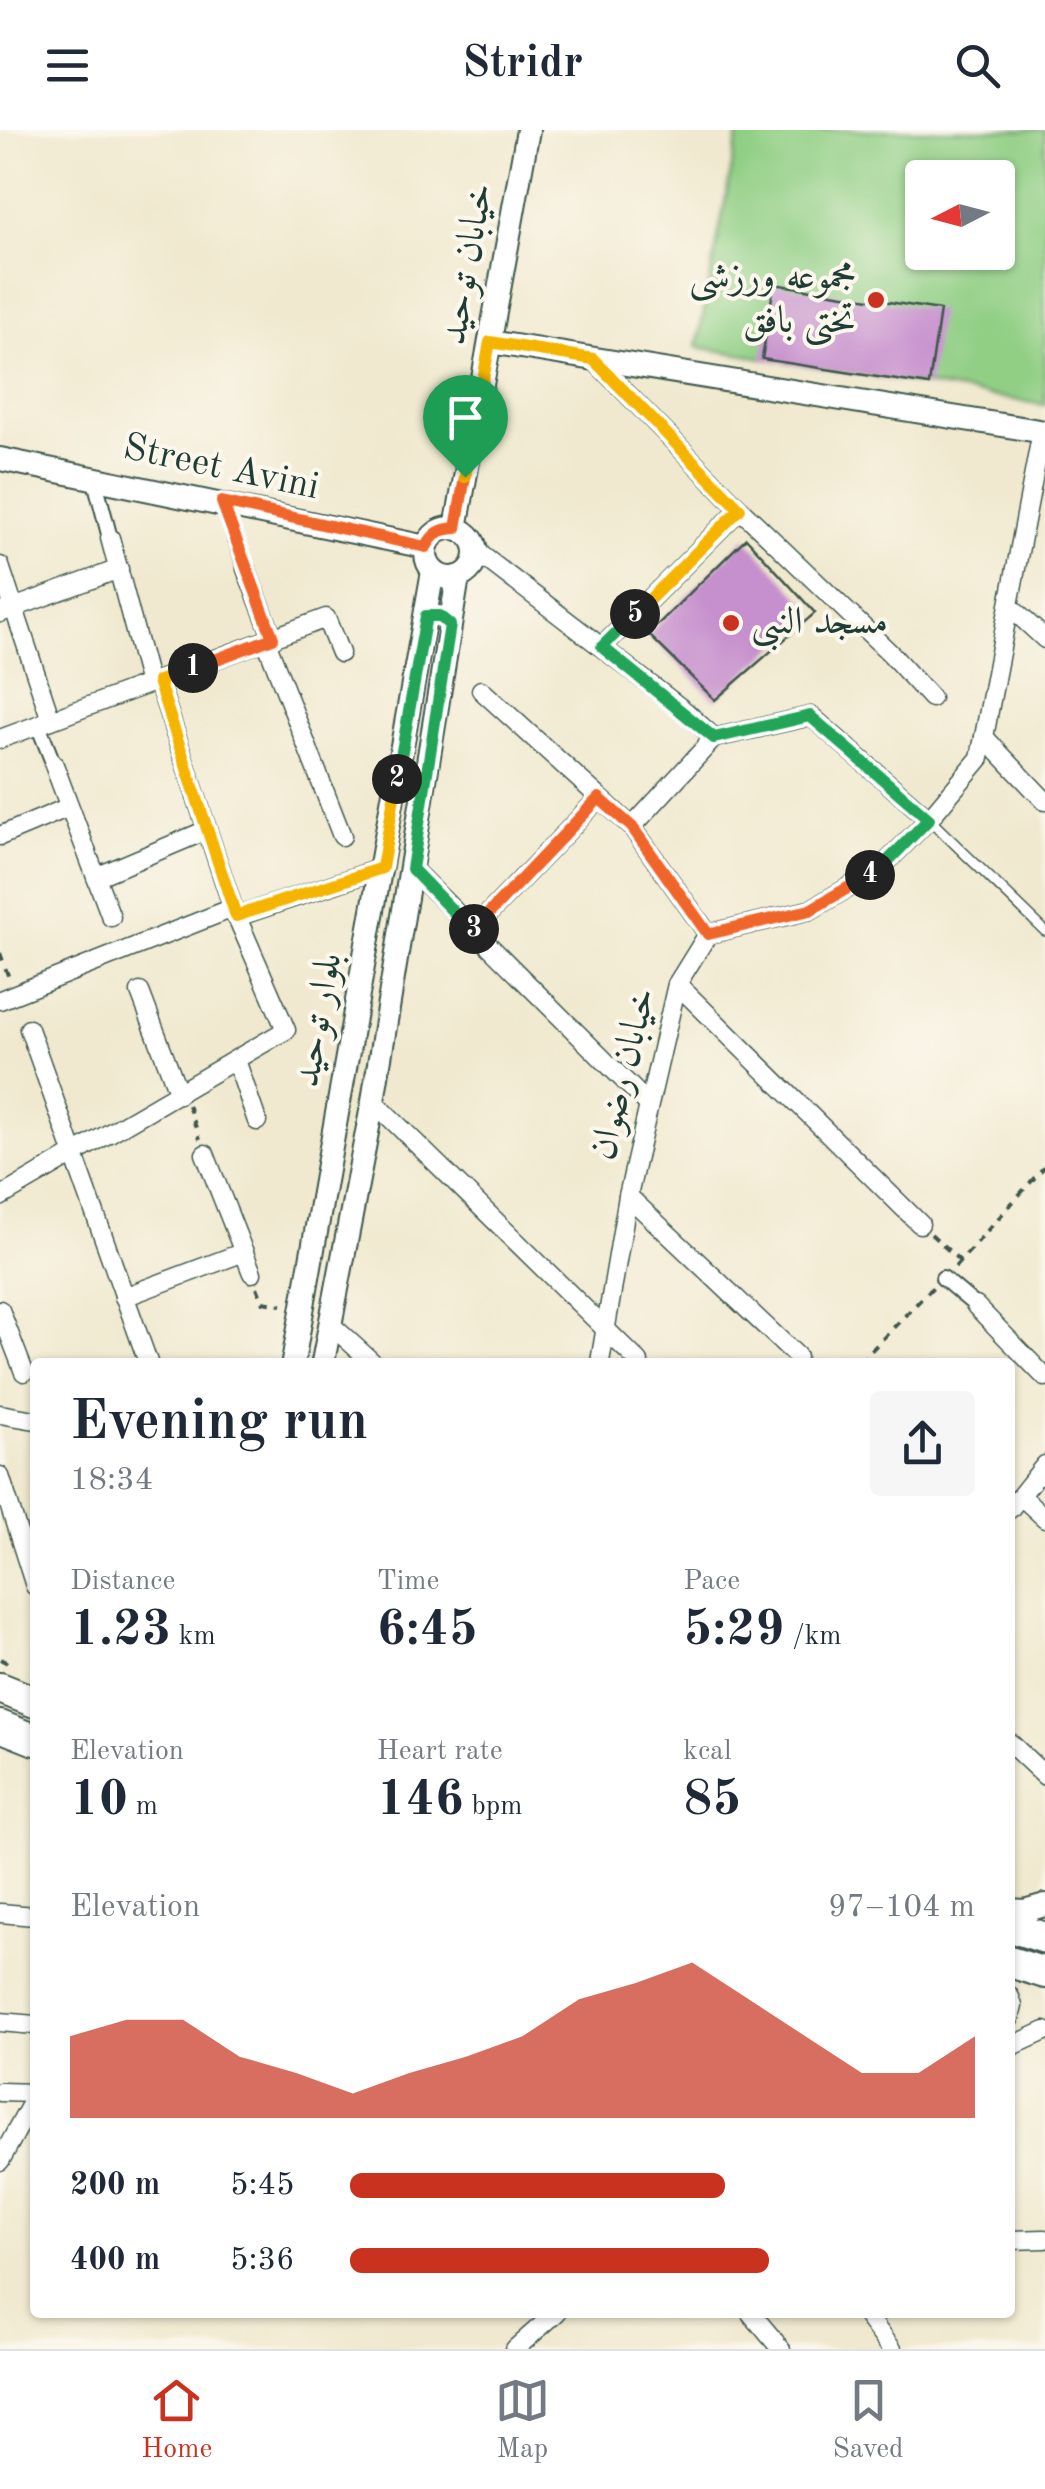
<!DOCTYPE html>
<html lang="en">
<head>
<meta charset="utf-8">
<style>
	:root { --surface:#fff; --page:#f6f6f7; --text:#1f2937; --muted:#747a83; --line:#e0e1e3; --accent:#c8321e }
	body { margin:0; font-family:"Old Standard TT",Amiri,serif; background:var(--page); color:var(--text); height:100vh; display:flex; flex-direction:column; font-size:38px; white-space:nowrap }
	* { box-sizing:border-box; margin:0 }
	p { font-size:32px; color:var(--muted) }
	.icon { flex:none; width:55px; height:55px; fill:none; stroke:currentColor; stroke-width:2; stroke-linecap:round; stroke-linejoin:round }
	.map { position:relative; flex:1; overflow:hidden }
	.details { position:absolute; left:30px; top:1228px; width:985px; height:960px; display:flex; flex-direction:column; background:var(--surface); border-radius:10px; box-shadow:0 2px 8px #0004 }
	.details>* { flex:none }
	.needle { width:65px; rotate:264deg }
	.fabs { position:absolute; left:905px; top:30px; display:grid; gap:20px }
	.fabs a { display:grid; place-items:center; width:110px; height:110px; border-radius:10px; background:var(--surface); box-shadow:0 2px 8px #0004; font-size:50px }
	.pin { position:absolute; display:grid; place-items:center; width:85px; height:85px; color:#fff; margin:-102px -42px; border-radius:50% 50% 50% 0; rotate:-45deg; box-shadow:0 0 10px #0007 }
	.pin .icon { rotate:45deg }
	.km { position:absolute; width:50px; height:50px; margin:-25px; border-radius:50%; background:#222; color:#fff; font-size:28px; line-height:50px; text-align:center }
	.round { display:grid; place-items:center; flex:none; width:105px; height:105px; border-radius:10px; background:var(--page) }
	.summary { display:flex; align-items:center; justify-content:space-between; height:170px; padding:0 40px }
	h1 { font-size:55px; font-weight:700; line-height:75px }
	.metrics { display:grid; grid-template-columns:repeat(3,1fr); gap:15px; height:170px; padding:10px 40px }
	.metrics div { display:grid; align-content:center }
	.metrics b { font-size:50px; font-weight:700 }
	.metrics small { font-size:28px; font-weight:400 }
	.metrics p { font-size:28px }
	.chart { height:280px; padding:20px 40px }
	.chart p { display:flex; justify-content:space-between }
	.chart svg { width:100%; height:180px; margin-top:10px; fill:var(--accent); opacity:.7 }
	ul { padding:0 40px; list-style:none; font-size:32px }
	li { display:grid; grid-template-columns:160px 120px 1fr; align-items:center; height:75px }
	li i { height:25px; border-radius:12px; background:var(--accent) }
	header { display:flex; justify-content:space-between; align-items:center; height:130px; padding:0 40px; background:var(--surface); font-size:45px; font-weight:700 }
	.menu { display:flex; justify-content:space-around; align-items:center; height:140px; border-top:2px solid var(--line); background:var(--surface); font-size:28px; color:var(--muted) }
	.menu a { display:grid; justify-items:center; gap:5px }
	.menu .current { color:var(--accent) }
	.map>svg:first-child { display:block }
	.green { fill:#91cf85; stroke:#58865c; stroke-width:2.5; fill-rule:evenodd }
	.building { fill:#c68fcd }
	.lines { fill:none; stroke-linecap:round; stroke-linejoin:round }
	.service-casing { stroke:#3e574b; stroke-width:12 }
	.pedestrian-casing { stroke:#3e574b; stroke-width:18 }
	.minor-casing { stroke:#3e574b; stroke-width:21 }
	.tertiary-casing { stroke:#3e574b; stroke-width:26 }
	.primary-casing { stroke:#3e574b; stroke-width:34 }
	.path { stroke:#3e574b; stroke-width:4; stroke-dasharray:8 8; stroke-linecap:butt }
	.service { stroke:#fff; stroke-width:9 }
	.pedestrian { stroke:#fff; stroke-width:14 }
	.minor { stroke:#fff; stroke-width:18 }
	.tertiary { stroke:#fff; stroke-width:22 }
	.primary { stroke:#fff; stroke-width:30 }
	.split-1-casing { stroke:#fff; stroke-width:20 }
	.split-2-casing { stroke:#fff; stroke-width:20 }
	.split-3-casing { stroke:#fff; stroke-width:20 }
	.split-4-casing { stroke:#fff; stroke-width:20 }
	.split-5-casing { stroke:#fff; stroke-width:20 }
	.split-6-casing { stroke:#fff; stroke-width:20 }
	.split-1 { stroke:#f0652b; stroke-width:12 }
	.split-2 { stroke:#f5b400; stroke-width:12 }
	.split-3 { stroke:#22a559; stroke-width:12 }
	.split-4 { stroke:#f0652b; stroke-width:12 }
	.split-5 { stroke:#22a559; stroke-width:12 }
	.split-6 { stroke:#f5b400; stroke-width:12 }
	.poi-dot { fill:#c8321e; stroke:#fbf7ec; stroke-width:4 }
	.labels { text-anchor:middle; dominant-baseline:central; stroke-width:8; stroke-linejoin:round; paint-order:stroke }
	.street-label { font-size:38px; fill:#1f3d34; stroke:#fbf7ec }
	.poi-label { font-size:38px; fill:#1f3d34; stroke:#fbf7ec; text-anchor:end }
</style>
</head>
<body>
<header><svg class="icon" aria-label="menu" viewBox="0 0 24 24"><path d="M4 6h16M4 12h16M4 18h16"/></svg>Stridr<svg class="icon" aria-label="search" viewBox="0 0 24 24"><circle cx="10" cy="10" r="6"/><path d="M15 15l6 6"/></svg></header>
<div class="map">
<svg width="1045" height="2219" viewBox="0 0 1045 2219">
	<rect width="100%" height="100%" fill="#fbf7ec"/>
	<filter id="ink" filterUnits="userSpaceOnUse"><feTurbulence type="fractalNoise" baseFrequency=".01" numOctaves="2"/><feDisplacementMap in="SourceGraphic" scale="20" xChannelSelector="R" yChannelSelector="G"/><feConvolveMatrix kernelMatrix="1 2 1 2 8 2 1 2 1" color-interpolation-filters="sRGB"/></filter>
	<filter id="wash" filterUnits="userSpaceOnUse"><feTurbulence type="fractalNoise" baseFrequency=".0048" numOctaves="4" result="noise"/><feDisplacementMap in="SourceGraphic" scale="40" xChannelSelector="R" yChannelSelector="G"/><feGaussianBlur stdDeviation="2.25" result="paint"/><feColorMatrix in="noise" values="0 0 0 0 0 0 0 0 0 0 0 0 0 0 0 0 0 1.4 0 .05"/><feComposite in="paint" operator="in"/></filter>
	<g filter="url(#wash)">
		<rect width="100%" height="100%" fill="#f0e9cf"/>
		<path class="green" d="M739,0H1045V275L697,217ZM922,48H998V122H922Z"/>
		<g id="blocks">
			<g class="building">
				<polygon points="774,154 940,180 929,255 762,229"/>
				<polygon points="746,408 815,483 715,570 648,504"/>
			</g>
		</g>
	</g>
	<g filter="url(#ink)">
		<use href="#blocks" fill-opacity="0" stroke="#3e574b" stroke-width="2.5"/>
		<g class="lines">
			<g class="service-casing">
				<polyline id="service" points="929,689 1045,801"/>
			</g>
			<g class="pedestrian-casing">
				<g id="pedestrian">
					<polyline points="94,347 110,408"/>
					<polyline points="223,373 246,439"/>
					<polyline points="38,595 54,635"/>
					<polyline points="943,1148 976,1176"/>
				</g>
			</g>
			<g class="minor-casing">
				<g id="minor">
					<polyline points="593,229 740,379 890,523 931,568"/>
					<polyline points="110,408 149,554"/>
					<polyline points="476,421 686,582 714,608 811,586 929,689"/>
					<polyline points="0,436 51,590"/>
					<polyline points="246,439 273,508"/>
					<polyline points="1009,476 1045,509"/>
					<polyline points="0,483 119,439"/>
					<polyline points="266,511 342,706"/>
					<polyline points="602,517 740,379"/>
					<polyline points="481,560 632,697 708,804"/>
					<polyline points="984,607 1045,671"/>
					<polyline points="0,609 326,488 340,523"/>
					<polyline points="54,635 111,787"/>
					<polyline points="632,697 714,608"/>
					<polyline points="0,706 69,677"/>
					<polyline points="412,739 647,973"/>
					<polyline points="96,747 207,700"/>
					<polyline points="236,787 382,738"/>
					<polyline points="472,801 599,668"/>
					<polyline points="677,854 920,1094"/>
					<polyline points="140,862 179,964"/>
					<polyline points="0,870 233,778"/>
					<polyline points="29,899 148,1232"/>
					<polyline points="236,930 257,991"/>
					<polyline points="373,971 639,1232"/>
					<polyline points="205,1024 252,1143"/>
					<polyline points="628,1066 797,1226"/>
					<polyline points="0,1067 286,900 233,778 158,551"/>
					<polyline points="124,1167 244,1122"/>
					<polyline points="976,1176 1045,1247"/>
					<polyline points="0,1180 24,1242"/>
					<polyline points="329,1193 372,1232"/>
					<polyline points="600,1232 628,1066 677,854 708,804 810,780 880,739 929,689 980,628 1042,301"/>
					<polyline points="0,1284 35,1290"/>
					<polyline points="0,1346 35,1456"/>
					<polyline points="1021,1366 1045,1388"/>
					<polyline points="1010,1379 1045,1335"/>
					<polyline points="1010,1613 1045,1646"/>
					<polyline points="0,1783 35,1786"/>
					<polyline points="1010,1867 1013,1876 1010,1888"/>
					<polyline points="0,1892 35,1895"/>
					<polyline points="1010,1917 1045,1901"/>
					<polyline points="0,1962 35,1963"/>
					<polyline points="0,2031 35,1967"/>
					<polyline points="1010,2110 1045,2109"/>
					<polyline points="750,2182 781,2219"/>
					<polyline points="864,2182 892,2219"/>
					<polyline points="515,2219 557,2182"/>
				</g>
			</g>
			<g class="tertiary-casing">
				<g id="tertiary">
					<polyline points="490,212 1045,302"/>
					<polyline points="0,329 426,417"/>
					<polyline points="456,398 528,0"/>
					<circle cx="451" cy="423" r="25"/>
					<polyline points="293,1232 433,441"/>
					<polyline points="323,1232 373,971 458,447"/>
					<polyline points="1010,1780 1024,1781 1045,1775"/>
				</g>
			</g>
			<g class="primary-casing">
				<g id="primary">
					<polyline points="0,1558 35,1572"/>
					<polyline points="0,1596 35,1610"/>
					<polyline points="1010,1797 1045,1808"/>
					<polyline points="1010,1832 1045,1843"/>
				</g>
			</g>
			<g class="path">
				<polyline points="0,823 9,848"/>
				<polyline points="188,975 200,1009"/>
				<polyline points="931,1104 961,1132"/>
				<polyline points="955,1137 1045,1036"/>
				<polyline points="257,1157 263,1172 282,1175"/>
				<polyline points="860,1232 933,1157"/>
				<polyline points="0,1529 13,1536"/>
			</g>
			<use href="#service" class="service"/>
			<use href="#pedestrian" class="pedestrian"/>
			<use href="#minor" class="minor"/>
			<use href="#tertiary" class="tertiary"/>
			<use href="#primary" class="primary"/>
		</g>
	</g>
	<g class="lines" filter="url(#ink)">
		<g class="split-1-casing">
			<path id="split-1" d="M193,538L273,508L222,372L426,417C434,403 440,399 456,398L465,347"/>
		</g>
		<g class="split-2-casing">
			<polyline id="split-2" points="193,538 158,551 236,786 382,738 397,649"/>
		</g>
		<g class="split-3-casing">
			<polyline id="split-3" points="397,649 426,486 439,486 450,495 412,739 472,801 474,799"/>
		</g>
		<g class="split-4-casing">
			<polyline id="split-4" points="474,799 599,668 632,697 708,804 810,780 870,745"/>
		</g>
		<g class="split-5-casing">
			<polyline id="split-5" points="635,484 602,517 714,608 810,586 929,689 880,739 870,745"/>
		</g>
		<g class="split-6-casing">
			<polyline id="split-6" points="465,347 490,212 593,229 740,379 635,484"/>
		</g>
		<use href="#split-1" class="split-1"/>
		<use href="#split-2" class="split-2"/>
		<use href="#split-3" class="split-3"/>
		<use href="#split-4" class="split-4"/>
		<use href="#split-5" class="split-5"/>
		<use href="#split-6" class="split-6"/>
	</g>
	<g class="poi-dot">
		<circle cx="876" cy="170" r="10"/>
		<circle cx="731" cy="493" r="10"/>
	</g>
	<g class="labels">
		<g class="street-label">
			<text transform="translate(468 134) rotate(-80)">خیابان توحید</text>
			<text transform="translate(221 338) rotate(12)">Street Avini</text>
			<text transform="translate(319 890) rotate(-80)">بلوار توحید</text>
			<text transform="translate(624 944) rotate(-76)">خیابان رضوان</text>
		</g>
		<g class="poi-label">
			<text x="856" y="148">مجموعه ورزشی<tspan x="856" dy="44">تختی بافق</tspan></text>
			<text x="751" y="493" text-anchor="start">مسجد النبی</text>
		</g>
	</g>
</svg>
<div class="fabs">
<a><svg class="needle" viewBox="-14 -14 28 28"><path d="M0-13l5 13h-10z" fill="#e53935"/><path d="M0 13l5-13h-10z" fill="#747a83"/></svg></a>
</div>
<div class="pin" style="left:465px;top:347px;background:#1e9e55"><svg class="icon" aria-label="arrive" viewBox="0 0 24 24"><path d="M6 21V4h12l-3 4 3 4H6"/></svg></div>
<b class="km" style="left:193px;top:538px">1</b>
<b class="km" style="left:397px;top:649px">2</b>
<b class="km" style="left:474px;top:799px">3</b>
<b class="km" style="left:870px;top:745px">4</b>
<b class="km" style="left:635px;top:484px">5</b>
<section class="details">
<div class="summary"><div><h1>Evening run</h1><p>18:34</p></div><a class="round"><svg class="icon" aria-label="share" viewBox="0 0 24 24"><path d="M12 15V3M7 8l5-5 5 5M5 13v7h14v-7"/></svg></a></div>
<div class="metrics">
<div><p>Distance</p><b>1.23<small> km</small></b></div>
<div><p>Time</p><b>6:45</b></div>
<div><p>Pace</p><b>5:29<small> /km</small></b></div>
</div>
<div class="metrics">
<div><p>Elevation</p><b>10<small> m</small></b></div>
<div><p>Heart rate</p><b>146<small> bpm</small></b></div>
<div><p>kcal</p><b>85</b></div>
</div>
<div class="chart"><p><span>Elevation</span>97–104 m</p>
<svg viewBox="0 0 160 44" preserveAspectRatio="none"><path d="M0 44V24L10 20L20 20L30 29L40 33L50 38L60 33L70 29L80 24L90 15L100 11L110 6L120 15L130 24L140 33L150 33L160 24V44z"/></svg>
</div>
<ul>
<li><b>200 m</b>5:45<i style="width:60%"></i></li>
<li><b>400 m</b>5:36<i style="width:67%"></i></li>
</ul>
</section>
</div>
<nav class="menu">
<a class="current"><svg class="icon" aria-label="home" viewBox="0 0 24 24"><path d="M3 11l9-7 9 7M6 9v11h12V9"/></svg>Home</a>
<a><svg class="icon" aria-label="map" viewBox="0 0 24 24"><path d="M3 6l6-2 6 2 6-2v14l-6 2-6-2-6 2zM9 4v14M15 6v14"/></svg>Map</a>
<a><svg class="icon" aria-label="saved" viewBox="0 0 24 24"><path d="M7 4h10v16l-5-4-5 4z"/></svg>Saved</a>
</nav>
</body>
</html>
